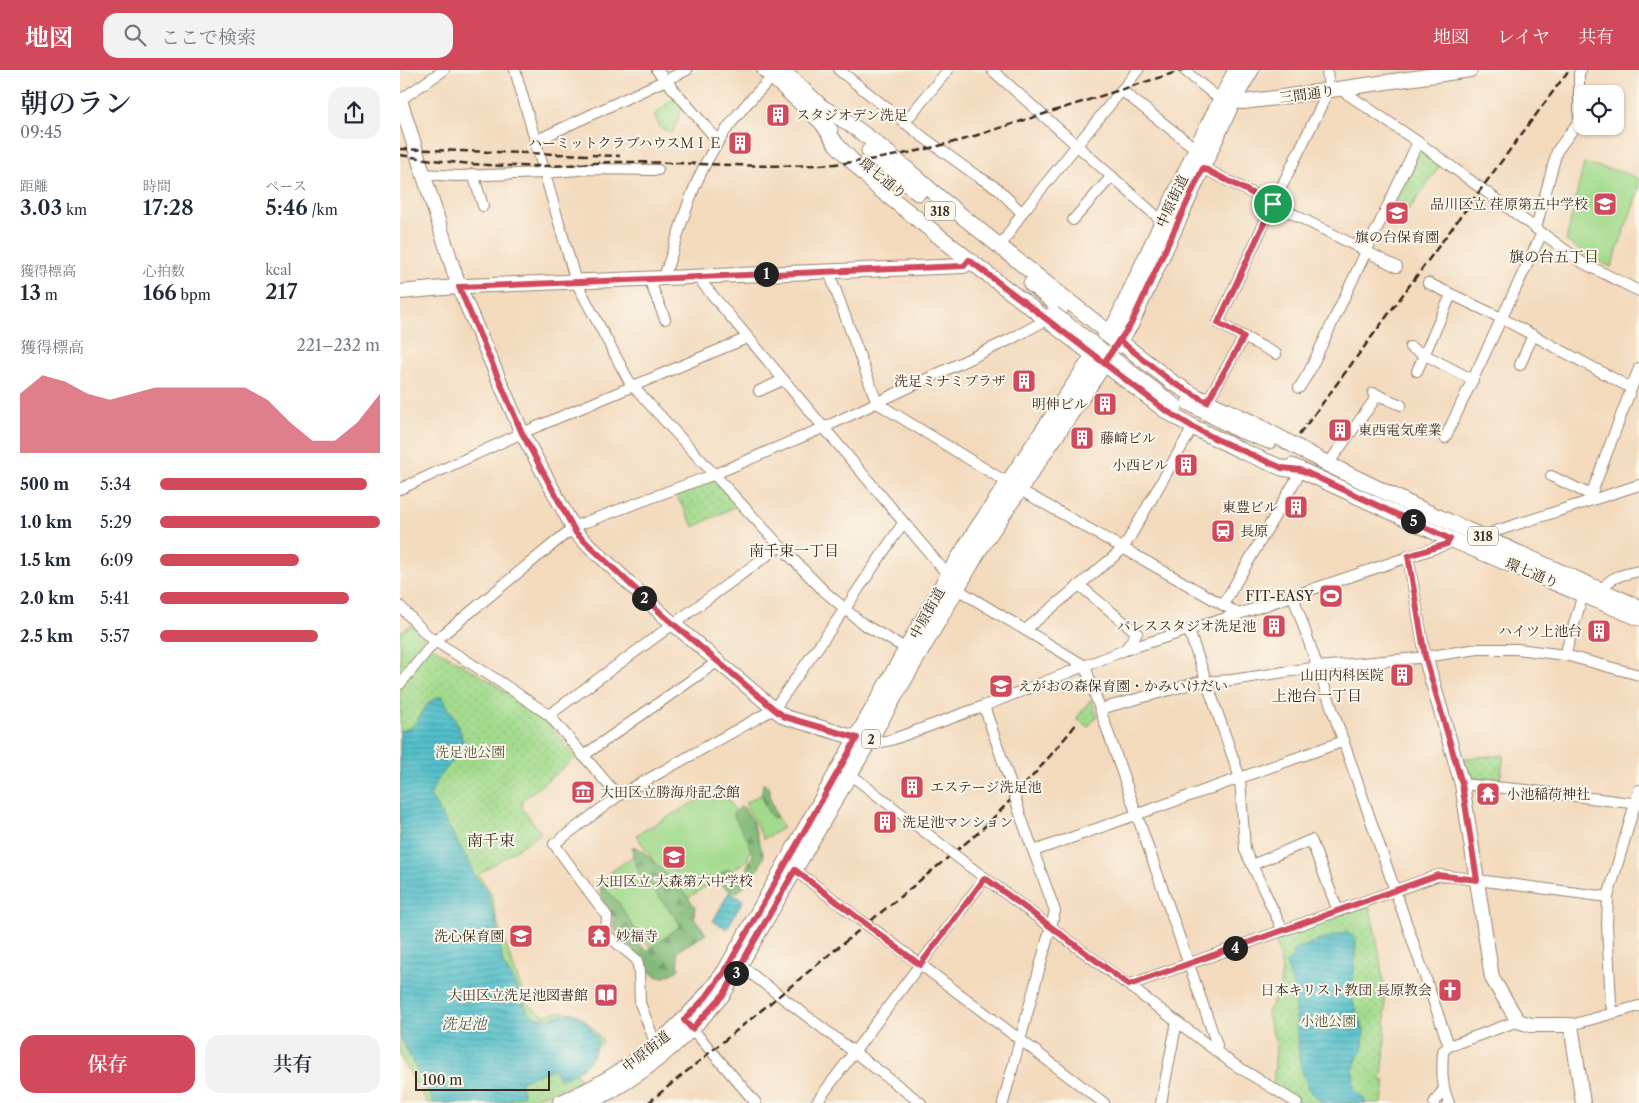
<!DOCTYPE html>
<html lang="ja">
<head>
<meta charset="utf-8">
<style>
	:root { --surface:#fff; --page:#f2f2f3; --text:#1f2937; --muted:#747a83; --accent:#d1495b }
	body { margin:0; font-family:"Libre Caslon Text","Noto Serif JP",serif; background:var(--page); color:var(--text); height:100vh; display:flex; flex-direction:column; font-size:19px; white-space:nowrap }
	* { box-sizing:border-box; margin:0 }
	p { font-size:16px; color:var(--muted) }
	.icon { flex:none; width:28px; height:28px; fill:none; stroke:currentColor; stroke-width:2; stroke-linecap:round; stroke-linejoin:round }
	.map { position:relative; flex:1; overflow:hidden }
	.sheet { display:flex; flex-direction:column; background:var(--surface); width:400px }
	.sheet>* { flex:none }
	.tools { position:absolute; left:1174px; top:15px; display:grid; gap:10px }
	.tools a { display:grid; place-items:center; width:50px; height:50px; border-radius:10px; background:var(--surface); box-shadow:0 1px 4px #0004; font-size:25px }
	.scale { position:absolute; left:15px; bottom:12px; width:135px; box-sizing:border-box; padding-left:5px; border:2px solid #3b2a1e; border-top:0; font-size:14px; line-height:18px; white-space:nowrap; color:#3b2a1e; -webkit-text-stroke:4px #fbf7ec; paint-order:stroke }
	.pin { position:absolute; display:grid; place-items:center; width:42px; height:42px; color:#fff; margin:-21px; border:2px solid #fff; border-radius:50%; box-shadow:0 1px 5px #0007 }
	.km { position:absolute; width:25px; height:25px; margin:-12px; border-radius:50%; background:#222; color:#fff; font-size:14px; line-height:25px; text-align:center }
	.round { display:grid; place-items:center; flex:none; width:52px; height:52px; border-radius:15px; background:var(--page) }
	.headline { display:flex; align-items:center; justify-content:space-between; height:85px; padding:0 20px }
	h1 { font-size:28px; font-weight:600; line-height:38px }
	.figures { display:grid; grid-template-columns:repeat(3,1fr); gap:8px; height:85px; padding:5px 20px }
	.figures div { display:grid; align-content:center }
	.figures b { font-size:21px; font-weight:600 }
	.figures small { font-size:14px; font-weight:400 }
	.figures p { font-size:14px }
	.chart { height:140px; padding:10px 20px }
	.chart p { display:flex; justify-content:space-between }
	.chart svg { width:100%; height:90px; margin-top:5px; fill:var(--accent); opacity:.7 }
	.primary-button { display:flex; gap:10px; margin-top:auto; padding:10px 20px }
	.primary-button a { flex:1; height:58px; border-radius:15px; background:var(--accent); color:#fff; font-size:20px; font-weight:600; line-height:58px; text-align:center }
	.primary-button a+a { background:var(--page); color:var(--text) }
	ul { padding:0 20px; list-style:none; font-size:16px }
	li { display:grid; grid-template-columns:80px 60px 1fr; align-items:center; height:38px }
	li i { height:12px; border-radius:6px; background:var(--accent) }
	header { display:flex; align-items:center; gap:30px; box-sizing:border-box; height:70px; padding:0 25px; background:var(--accent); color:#fff }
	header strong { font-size:24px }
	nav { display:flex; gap:28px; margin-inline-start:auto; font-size:18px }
	.search { width:350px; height:45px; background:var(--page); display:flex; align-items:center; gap:12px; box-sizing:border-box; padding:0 18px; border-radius:15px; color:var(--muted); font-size:19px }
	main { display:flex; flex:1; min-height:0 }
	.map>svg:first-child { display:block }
	.green { fill:#a2da8c; stroke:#6e8255 }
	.forest { fill:url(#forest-firs); stroke:#5e724b }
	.park { fill:url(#park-dots); stroke:#6e8255 }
	.water { fill:url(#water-rules); stroke:#467474 }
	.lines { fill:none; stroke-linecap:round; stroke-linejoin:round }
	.street-casing { stroke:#97826e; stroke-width:12 }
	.secondary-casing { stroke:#97826e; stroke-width:16 }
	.primary-casing { stroke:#97826e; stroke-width:17 }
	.street { stroke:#fff; stroke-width:10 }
	.secondary { stroke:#fff; stroke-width:14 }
	.primary { stroke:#fff; stroke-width:15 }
	.rail { stroke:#3b2a1e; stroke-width:2.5; stroke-dasharray:8 4; stroke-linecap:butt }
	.street-bridge-casing { stroke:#97826e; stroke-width:12; stroke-linecap:butt }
	.primary-bridge-casing { stroke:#97826e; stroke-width:17; stroke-linecap:butt }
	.street-bridge { stroke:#fff; stroke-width:10 }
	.primary-bridge { stroke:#fff; stroke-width:15 }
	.route-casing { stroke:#fff; stroke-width:10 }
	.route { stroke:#d1495b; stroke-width:6 }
	.labels { text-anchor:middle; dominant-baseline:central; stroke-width:4; stroke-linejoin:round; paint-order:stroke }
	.shield { fill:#fbf7ec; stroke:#75685c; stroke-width:1 }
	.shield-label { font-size:12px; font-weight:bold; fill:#3b2a1e }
	.street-label { font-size:14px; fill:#3b2a1e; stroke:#fbf7ec }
	.poi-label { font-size:14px; fill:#3b2a1e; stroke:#fbf7ec; text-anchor:end }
	.park-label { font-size:14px; fill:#55563a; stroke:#fbf7ec }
	.neighbourhood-label { font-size:15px; fill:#3b2a1e; stroke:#fbf7ec }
	.water-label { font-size:15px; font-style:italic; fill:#435e5a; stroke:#fbf7ec }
	.quarter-label { font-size:16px; fill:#3b2a1e; stroke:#fbf7ec }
</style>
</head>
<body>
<header>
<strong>地図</strong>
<div class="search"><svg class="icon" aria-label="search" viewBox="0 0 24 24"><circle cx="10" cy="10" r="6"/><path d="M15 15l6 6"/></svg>ここで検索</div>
<nav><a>地図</a><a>レイヤ</a><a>共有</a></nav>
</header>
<main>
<section class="sheet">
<div class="headline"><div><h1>朝のラン</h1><p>09:45</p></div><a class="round"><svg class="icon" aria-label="share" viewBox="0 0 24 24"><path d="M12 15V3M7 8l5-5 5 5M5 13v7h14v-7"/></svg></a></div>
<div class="figures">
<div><p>距離</p><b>3.03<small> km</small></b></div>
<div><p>時間</p><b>17:28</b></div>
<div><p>ペース</p><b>5:46<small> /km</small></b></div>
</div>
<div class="figures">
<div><p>獲得標高</p><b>13<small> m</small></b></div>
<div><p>心拍数</p><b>166<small> bpm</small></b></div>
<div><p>kcal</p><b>217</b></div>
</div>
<div class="chart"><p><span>獲得標高</span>221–232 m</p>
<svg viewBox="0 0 160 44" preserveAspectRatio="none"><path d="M0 44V15L10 6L20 9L30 15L40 18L50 15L60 12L70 12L80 12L90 12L100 12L110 18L120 29L130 38L140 38L150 29L160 15V44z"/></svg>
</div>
<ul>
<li><b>500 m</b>5:34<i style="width:94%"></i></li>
<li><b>1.0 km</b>5:29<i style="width:100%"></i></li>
<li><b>1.5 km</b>6:09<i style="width:63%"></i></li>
<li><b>2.0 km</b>5:41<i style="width:86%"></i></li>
<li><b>2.5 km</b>5:57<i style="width:72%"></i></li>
</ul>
<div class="primary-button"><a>保存</a><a>共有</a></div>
</section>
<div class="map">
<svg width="1239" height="1033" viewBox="0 0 1239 1033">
	<defs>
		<pattern id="forest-firs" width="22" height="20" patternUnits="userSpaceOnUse" patternTransform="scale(1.25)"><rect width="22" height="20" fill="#81ba78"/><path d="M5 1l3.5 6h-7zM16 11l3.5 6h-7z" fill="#6b9762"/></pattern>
		<pattern id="park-dots" width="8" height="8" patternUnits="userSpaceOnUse" patternTransform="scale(1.25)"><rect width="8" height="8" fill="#a2da8c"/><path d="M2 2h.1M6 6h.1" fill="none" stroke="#8cbb78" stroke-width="1.8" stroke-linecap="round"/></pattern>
		<pattern id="water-rules" width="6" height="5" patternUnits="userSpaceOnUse" patternTransform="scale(1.25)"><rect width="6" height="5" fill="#52bfca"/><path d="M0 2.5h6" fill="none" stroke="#459ba3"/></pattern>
	</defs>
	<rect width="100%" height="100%" fill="#fbf7ec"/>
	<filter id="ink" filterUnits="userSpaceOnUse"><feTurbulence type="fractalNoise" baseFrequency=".02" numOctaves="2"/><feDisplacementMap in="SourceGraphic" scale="10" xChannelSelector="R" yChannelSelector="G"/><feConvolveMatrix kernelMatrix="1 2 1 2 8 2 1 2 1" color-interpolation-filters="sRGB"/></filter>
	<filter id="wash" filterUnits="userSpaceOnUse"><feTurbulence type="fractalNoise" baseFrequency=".0096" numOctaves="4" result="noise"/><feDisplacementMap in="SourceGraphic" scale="20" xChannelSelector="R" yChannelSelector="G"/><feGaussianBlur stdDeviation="1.12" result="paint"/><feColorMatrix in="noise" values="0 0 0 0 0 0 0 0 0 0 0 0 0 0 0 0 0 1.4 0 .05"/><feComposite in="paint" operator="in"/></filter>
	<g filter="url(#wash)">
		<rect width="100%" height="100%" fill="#f3dabd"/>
		<g class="green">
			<polygon points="1184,93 1225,103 1239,109 1239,120 1211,197 1192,188 1166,171"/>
			<polygon points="321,717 353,771 347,791 281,832 236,765"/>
			<polygon points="364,723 383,758 364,769 345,733"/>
			<polygon points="236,784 286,855 251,878 197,812"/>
		</g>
		<g class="forest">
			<path d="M363,713L370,719V728L376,745L375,748H373C364,738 360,727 363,713Z"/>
			<path d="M340,737L344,738L352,750L364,786L358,800L354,804L346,798L353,785L349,776L350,773C345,764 338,755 333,744Z"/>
			<path d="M233,776L243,781L284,822L295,837L294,847L306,864L277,881L279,899C264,910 254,912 246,894L245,898C232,892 210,862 214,847C205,839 202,830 200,818H205L219,833L238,865L235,872L247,881L280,856L278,851L238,800L232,782Z"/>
			<path d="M328,799C336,803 343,807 344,817L336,823C326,819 321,817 319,805Z"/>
		</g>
		<g class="park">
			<polygon points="274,27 283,36 272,63 261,59 254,45"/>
			<polygon points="1018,77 1041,94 1009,140 993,129"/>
			<polygon points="313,410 338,435 294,457 276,425"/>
			<path d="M11,555L34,578L90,611L145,649L176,688L122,730V738L141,763L78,805L91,822L97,851L127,934L143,945C178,937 182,945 203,971L175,1001L180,1011L153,1022L116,1033H27L0,986V562Z"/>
			<polygon points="691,629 697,646 688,657 676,649"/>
			<polygon points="1104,685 1100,710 1071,709 1067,705 1064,688"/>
			<path d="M969,835C983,891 991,952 981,1010L985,1011L982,1033H897L873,1018L876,974L867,946V941L879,923L882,900L875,867Z"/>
		</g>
		<g class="water">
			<path d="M42,626L58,655L65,677L40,706L30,725L69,792L74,805L88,822L97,857L103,894L112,908L128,942L137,948H148L174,943L187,953L198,970C194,993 181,1001 160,1010L154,999L120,1011L124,1025L101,1033H34L0,967V661C21,658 18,642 31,631C34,629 38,627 42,626Z"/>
			<polygon points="329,822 343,830 327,859 313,851"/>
			<polygon points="948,861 956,870 952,929 964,960 963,979 958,986 953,1001 954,1019 965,1030 965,1033 923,1033 912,1024 908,1018 900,995 897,958 892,912 886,893 892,888 895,879"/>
		</g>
	</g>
	<g filter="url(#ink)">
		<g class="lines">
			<g class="street-casing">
				<g id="street">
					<polyline points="115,0 176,212 230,313 380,476 424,521 463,554 507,579"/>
					<polyline points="257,0 318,71"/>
					<polyline points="439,0 523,67 574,104 597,118 622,143"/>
					<polyline points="592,0 763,152"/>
					<polyline points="784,0 813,24 826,29"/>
					<polyline points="940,19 1018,72 1183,193 1239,221"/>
					<polyline points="721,20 796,79"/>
					<polyline points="0,30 44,0"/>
					<polyline points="504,53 548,0"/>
					<polyline points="135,71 287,0"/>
					<polyline points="803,98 997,197"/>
					<polyline points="23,104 57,106 144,103 189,99 258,100"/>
					<polyline points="73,104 83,136"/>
					<polyline points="673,150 712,106"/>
					<polyline points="1136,158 1157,81 1179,51 1179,3 1181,0"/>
					<polyline points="600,177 622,143 738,0"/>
					<polyline points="429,202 477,333 608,413 839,544"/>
					<polyline points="303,207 303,214 548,505"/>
					<polyline points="250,209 251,214 265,249"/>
					<path d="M265,209L266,201C277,170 285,137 299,107C316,69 343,35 373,7"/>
					<polyline points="1028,213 1101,248 1231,318"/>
					<polyline points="1010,277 1073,310"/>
					<polyline points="876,284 818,253 873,134 929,20 927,0"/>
					<polyline points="1120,295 1133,265"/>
					<polyline points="1017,301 1051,225"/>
					<polyline points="899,318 909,302 1018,72"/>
					<polyline points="359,321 383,310"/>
					<polyline points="973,323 1001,335"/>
					<polyline points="807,332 844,267"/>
					<polyline points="1045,368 1142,163"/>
					<polyline points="928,394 978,325"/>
					<polyline points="1151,406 1191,425 1192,430"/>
					<polyline points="0,419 122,363 347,268"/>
					<polyline points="1191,425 1239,298"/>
					<polyline points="1090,469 1093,462 1239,415"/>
					<polyline points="1008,486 1025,586"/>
					<polyline points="679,515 737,563 725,580"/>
					<polyline points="557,519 685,596 817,975 816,981"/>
					<path d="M1202,520C1211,505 1224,505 1239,501"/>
					<polyline points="893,526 1049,976"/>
					<polyline points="823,535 901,401"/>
					<polyline points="0,536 27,565 35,571 94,608 149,645 218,726"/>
					<polyline points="625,560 723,479 793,357"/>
					<polyline points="789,561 840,708 845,780 883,861"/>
					<polyline points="1165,585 1183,524"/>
					<polyline points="0,614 35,571 164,465 178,455 315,404 423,358 609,270 648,249"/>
					<polyline points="584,636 613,721"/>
					<polyline points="700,639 799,612 832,610 918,597 1017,588 1078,579 1117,579 1165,585 1239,605"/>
					<polyline points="149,645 380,476"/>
					<polyline points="469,672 481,672 491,670 584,636 725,580 839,544 1047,474 1050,469"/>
					<polyline points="183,686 317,592"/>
					<polyline points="448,700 450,704 464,715 547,779"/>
					<polyline points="1062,714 1126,720 1239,734"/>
					<polyline points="634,781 944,671"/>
					<polyline points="852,795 911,770 938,841"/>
					<polyline points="569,796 832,993 897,1033"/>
					<polyline points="395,800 459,849"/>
					<polyline points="480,864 704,1033"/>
					<polyline points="341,896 521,1033"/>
					<polyline points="729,915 1039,805 1208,827"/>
					<polyline points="1213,943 1211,934 1207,855 1208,827 1239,720"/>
					<polyline points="288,954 356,1033"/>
					<polyline points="1171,955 1239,936"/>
					<polyline points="256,975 240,933 239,902 237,890 207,865 206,862 207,846 154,774 218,726 374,639 445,539 503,453"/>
					<polyline points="416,1033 585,808"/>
					<polyline points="603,1033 655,841 621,747"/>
					<polyline points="761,1033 777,951"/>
					<polyline points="1034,1033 1043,1020"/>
					<path d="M1049,1033C1041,1015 1042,1000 1043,981L1049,976L1118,951"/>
				</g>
			</g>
			<g class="secondary-casing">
				<g id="secondary">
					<polyline points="0,30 59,217 122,363 176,463 264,546 374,639 385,647 466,671"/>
					<polyline points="833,31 843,32 875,28 1070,0"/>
					<polyline points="0,222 66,216 564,196 569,190"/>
					<polyline points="1025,586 1062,714 1092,908 1118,951 1131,955 1171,955 1183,1033"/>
				</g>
			</g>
			<g class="primary-casing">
				<g id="primary">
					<polyline points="365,0 430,60"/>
					<polyline points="382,0 430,45"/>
					<path d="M423,38C469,62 507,101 546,133C621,194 696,253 772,312L797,327L851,352L928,394"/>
					<polyline points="423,54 436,74 477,117 569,190 765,340 793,357 842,381 882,398 901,401"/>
					<polyline points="469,81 518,123"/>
					<polyline points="631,214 661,238"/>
					<polyline points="789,333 837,359 869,371"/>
					<polyline points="921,391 1014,436 1236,536"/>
					<polyline points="892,396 1050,469 1239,548"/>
					<path d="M160,1033C225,1006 284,959 325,901L548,505L576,460L716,252L796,79L836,0"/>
					<path d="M188,1033C244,1005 283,971 323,924L581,477L731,254L833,31L851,0"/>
				</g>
			</g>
			<use href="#street" class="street"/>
			<use href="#secondary" class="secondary"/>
			<use href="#primary" class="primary"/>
			<g class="rail">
				<polyline points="0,79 220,86"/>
				<path d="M0,85C47,93 95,97 143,96C168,96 194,92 219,92C291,92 363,99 435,94C479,90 522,81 565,69L783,0"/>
				<polyline points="899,365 1169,0"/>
				<path d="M248,1033L578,763C615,727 646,692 678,652"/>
			</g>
			<g class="street-bridge-casing">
				<g id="street-bridge">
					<polyline points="613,721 621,747"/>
					<polyline points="547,779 569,796"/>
					<polyline points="459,849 480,864"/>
				</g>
			</g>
			<g class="primary-bridge-casing">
				<polyline id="primary-bridge" points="653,244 775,336"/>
			</g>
			<use href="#street-bridge" class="street-bridge"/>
			<use href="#primary-bridge" class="primary-bridge"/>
		</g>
	</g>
	<g class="lines" filter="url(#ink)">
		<g class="route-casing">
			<path id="route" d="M873,134L803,98L731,254C722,267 713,280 704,293L569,190L564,196L59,217L122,363L176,463L264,546L374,639L385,647L457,668L325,901L306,927L284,950L292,959L324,924L395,800L520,895L585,808L729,915L1038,805L1077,810L1062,714L1025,586L1008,486L1047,474L1050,469L901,400L882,398L816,369L793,357L765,340L704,293L719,270L772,312L807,332L844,267L818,253L873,134"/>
		</g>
		<use href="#route" class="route"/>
	</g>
	<defs>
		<g id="building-square" transform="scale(1.25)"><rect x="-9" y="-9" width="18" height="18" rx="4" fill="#d1495b" stroke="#fbf7ec"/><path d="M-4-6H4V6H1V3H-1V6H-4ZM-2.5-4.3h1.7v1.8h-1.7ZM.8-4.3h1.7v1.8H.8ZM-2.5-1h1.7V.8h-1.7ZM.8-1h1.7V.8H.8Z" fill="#fff"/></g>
		<g id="school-square" transform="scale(1.25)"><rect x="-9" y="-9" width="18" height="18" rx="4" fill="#d1495b" stroke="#fbf7ec"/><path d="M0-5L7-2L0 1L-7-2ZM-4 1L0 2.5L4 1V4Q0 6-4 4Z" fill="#fff"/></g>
		<g id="station-square" transform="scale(1.25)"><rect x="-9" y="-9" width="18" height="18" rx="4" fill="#d1495b" stroke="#fbf7ec"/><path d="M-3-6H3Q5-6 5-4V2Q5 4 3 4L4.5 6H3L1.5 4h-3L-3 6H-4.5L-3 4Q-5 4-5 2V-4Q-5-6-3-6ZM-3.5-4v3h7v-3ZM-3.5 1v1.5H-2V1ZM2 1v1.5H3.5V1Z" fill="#fff"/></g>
		<g id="stadium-square" transform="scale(1.25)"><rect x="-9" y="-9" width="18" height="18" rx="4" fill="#d1495b" stroke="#fbf7ec"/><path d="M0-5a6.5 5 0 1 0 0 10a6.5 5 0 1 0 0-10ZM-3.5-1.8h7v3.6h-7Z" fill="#fff"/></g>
		<g id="museum-square" transform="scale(1.25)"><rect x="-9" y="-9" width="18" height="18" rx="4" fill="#d1495b" stroke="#fbf7ec"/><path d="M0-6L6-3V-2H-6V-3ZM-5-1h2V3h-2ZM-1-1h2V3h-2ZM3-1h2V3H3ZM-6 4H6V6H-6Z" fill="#fff"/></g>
		<g id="temple-square" transform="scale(1.25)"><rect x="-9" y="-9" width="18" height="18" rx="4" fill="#d1495b" stroke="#fbf7ec"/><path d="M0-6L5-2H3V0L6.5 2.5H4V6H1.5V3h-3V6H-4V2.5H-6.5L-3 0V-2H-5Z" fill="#fff"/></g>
		<g id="church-square" transform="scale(1.25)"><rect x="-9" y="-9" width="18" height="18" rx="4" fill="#d1495b" stroke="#fbf7ec"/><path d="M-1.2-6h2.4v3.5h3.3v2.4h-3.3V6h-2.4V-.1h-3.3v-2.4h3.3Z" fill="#fff"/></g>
		<g id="library-square" transform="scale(1.25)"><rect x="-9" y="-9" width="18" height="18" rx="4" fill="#d1495b" stroke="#fbf7ec"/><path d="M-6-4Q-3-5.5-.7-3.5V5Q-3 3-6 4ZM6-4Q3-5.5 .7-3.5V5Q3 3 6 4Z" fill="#fff"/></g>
	</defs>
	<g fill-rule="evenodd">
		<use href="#building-square" x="378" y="45"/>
		<use href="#building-square" x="340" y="73"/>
		<use href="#school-square" x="1205" y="134"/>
		<use href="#school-square" x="997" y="143"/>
		<use href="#building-square" x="624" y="311"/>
		<use href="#building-square" x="705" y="334"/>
		<use href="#building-square" x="940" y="360"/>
		<use href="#building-square" x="682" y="368"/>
		<use href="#building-square" x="786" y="395"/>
		<use href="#building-square" x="896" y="437"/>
		<use href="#station-square" x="823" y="461"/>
		<use href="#stadium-square" x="931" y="526"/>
		<use href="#building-square" x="874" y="556"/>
		<use href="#building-square" x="1199" y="561"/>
		<use href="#building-square" x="1002" y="605"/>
		<use href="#school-square" x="601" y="616"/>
		<use href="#building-square" x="512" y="717"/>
		<use href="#museum-square" x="183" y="722"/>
		<use href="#temple-square" x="1088" y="724"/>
		<use href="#building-square" x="485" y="752"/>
		<use href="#school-square" x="274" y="787"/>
		<use href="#school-square" x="121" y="866"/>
		<use href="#temple-square" x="199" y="866"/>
		<use href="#church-square" x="1050" y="920"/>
		<use href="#library-square" x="206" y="925"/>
	</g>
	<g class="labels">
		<g class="shield">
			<rect x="525" y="131.5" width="30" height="19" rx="4"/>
			<rect x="1068" y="456.5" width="30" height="19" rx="4"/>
			<rect x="462" y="659.5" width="18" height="19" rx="4"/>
		</g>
		<g class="shield-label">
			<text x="540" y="141">318</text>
			<text x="1083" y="466">318</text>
			<text x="471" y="669">2</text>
		</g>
		<g class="street-label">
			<text transform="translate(907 24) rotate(-8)">三間通り</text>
			<text transform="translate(483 108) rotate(39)">環七通り</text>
			<text transform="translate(772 131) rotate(-65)">中原街道</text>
			<text transform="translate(1132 503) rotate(23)">環七通り</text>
			<text transform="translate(527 543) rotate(-61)">中原街道</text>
			<text transform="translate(246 981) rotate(-38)">中原街道</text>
		</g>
		<g class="poi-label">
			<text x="396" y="45" text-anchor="start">スタジオデン洗足</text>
			<text x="322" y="73">ハーミットクラブハウスＭＩＥ</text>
			<text x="1188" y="134">品川区立 荏原第五中学校</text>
			<text x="997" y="167" text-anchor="middle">旗の台保育園</text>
			<text x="606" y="311">洗足ミナミプラザ</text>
			<text x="688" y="334">明伸ビル</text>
			<text x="958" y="360" text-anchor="start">東西電気産業</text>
			<text x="700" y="368" text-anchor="start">藤崎ビル</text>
			<text x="768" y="395">小西ビル</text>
			<text x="878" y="437">東豊ビル</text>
			<text x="840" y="461" text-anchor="start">長原</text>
			<text x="914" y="526">FIT-EASY</text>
			<text x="856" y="556">パレススタジオ洗足池</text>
			<text x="1182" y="561">ハイツ上池台</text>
			<text x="984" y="605">山田内科医院</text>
			<text x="618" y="616" text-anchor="start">えがおの森保育園・かみいけだい</text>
			<text x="530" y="717" text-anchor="start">エステージ洗足池</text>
			<text x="200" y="722" text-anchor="start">大田区立勝海舟記念館</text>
			<text x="1106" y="724" text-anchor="start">小池稲荷神社</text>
			<text x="502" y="752" text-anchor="start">洗足池マンション</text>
			<text x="274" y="811" text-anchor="middle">大田区立 大森第六中学校</text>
			<text x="104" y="866">洗心保育園</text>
			<text x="216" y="866" text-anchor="start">妙福寺</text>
			<text x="1032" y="920">日本キリスト教団 長原教会</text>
			<text x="188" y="925">大田区立洗足池図書館</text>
		</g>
		<g class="park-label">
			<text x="70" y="682">洗足池公園</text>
			<text x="928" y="951">小池公園</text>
		</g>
		<g class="neighbourhood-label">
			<text x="1154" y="186">旗の台五丁目</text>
			<text x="394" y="480">南千束一丁目</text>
			<text x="917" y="625">上池台一丁目</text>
		</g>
		<g class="water-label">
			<text x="64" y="953">洗足池</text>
		</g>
		<g class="quarter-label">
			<text x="91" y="770">南千束</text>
		</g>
	</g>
</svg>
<div class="tools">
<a><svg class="icon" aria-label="locate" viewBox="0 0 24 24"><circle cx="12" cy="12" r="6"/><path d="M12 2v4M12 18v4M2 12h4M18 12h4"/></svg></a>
</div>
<div class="scale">100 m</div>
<div class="pin" style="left:873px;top:134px;background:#1e9e55"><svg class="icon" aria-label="arrive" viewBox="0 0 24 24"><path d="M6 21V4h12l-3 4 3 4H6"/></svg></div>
<b class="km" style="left:366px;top:204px">1</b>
<b class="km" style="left:244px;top:528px">2</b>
<b class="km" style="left:336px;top:903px">3</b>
<b class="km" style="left:835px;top:878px">4</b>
<b class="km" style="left:1013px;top:451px">5</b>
</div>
</main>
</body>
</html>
